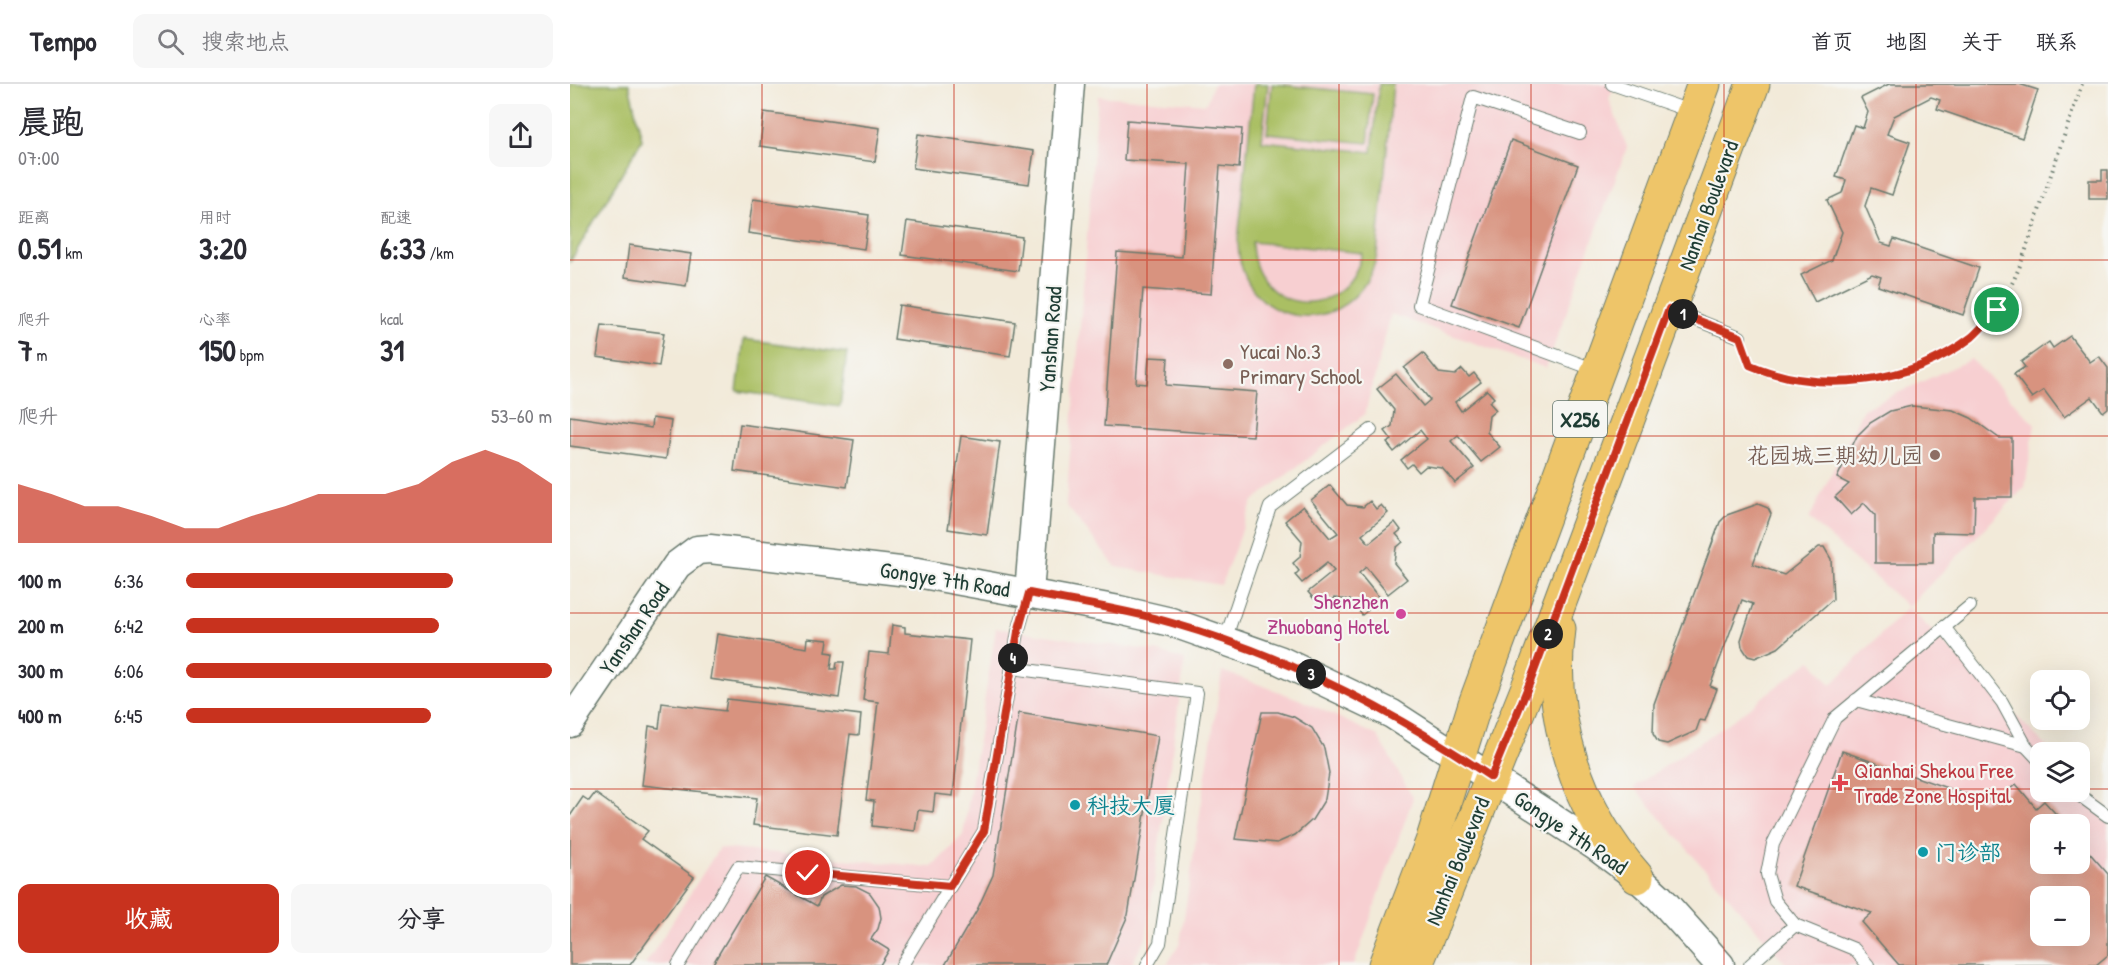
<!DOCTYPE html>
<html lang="zh">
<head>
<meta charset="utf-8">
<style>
	:root { --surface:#fff; --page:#f7f7f7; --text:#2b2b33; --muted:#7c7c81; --line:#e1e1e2; --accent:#c8321e }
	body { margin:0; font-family:"Patrick Hand","LXGW WenKai TC",sans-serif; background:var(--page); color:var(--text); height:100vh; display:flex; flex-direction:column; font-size:22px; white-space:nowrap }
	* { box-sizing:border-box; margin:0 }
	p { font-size:20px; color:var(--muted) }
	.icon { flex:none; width:33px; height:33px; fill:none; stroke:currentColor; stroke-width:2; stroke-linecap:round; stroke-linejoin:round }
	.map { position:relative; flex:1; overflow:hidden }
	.details { display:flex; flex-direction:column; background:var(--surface); width:570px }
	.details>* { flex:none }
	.fabs { position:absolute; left:1460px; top:586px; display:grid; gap:12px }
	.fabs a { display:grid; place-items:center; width:60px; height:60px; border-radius:12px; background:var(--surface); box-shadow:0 6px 24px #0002; font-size:30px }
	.pin { position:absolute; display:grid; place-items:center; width:51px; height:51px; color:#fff; margin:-26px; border:3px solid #fff; border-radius:50%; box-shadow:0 2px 6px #0007 }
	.km { position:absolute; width:30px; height:30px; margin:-15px; border-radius:50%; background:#222; color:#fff; font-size:16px; line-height:30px; text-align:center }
	.round { display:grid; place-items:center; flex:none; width:63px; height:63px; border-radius:12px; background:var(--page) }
	.head { display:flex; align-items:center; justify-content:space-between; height:102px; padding:0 18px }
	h1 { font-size:33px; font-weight:700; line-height:45px }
	.figures { display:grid; grid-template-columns:repeat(3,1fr); gap:9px; height:102px; padding:6px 18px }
	.figures div { display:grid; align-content:center }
	.figures b { font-size:30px; font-weight:700 }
	.figures small { font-size:16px; font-weight:400 }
	.figures p { font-size:16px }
	.chart { height:168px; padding:12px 18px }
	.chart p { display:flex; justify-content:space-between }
	.chart svg { width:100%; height:108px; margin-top:6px; fill:var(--accent); opacity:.7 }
	.action { display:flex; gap:12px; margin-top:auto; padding:12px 18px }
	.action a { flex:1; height:69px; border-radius:12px; background:var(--accent); color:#fff; font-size:24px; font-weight:700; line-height:69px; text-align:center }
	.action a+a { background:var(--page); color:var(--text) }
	ul { padding:0 18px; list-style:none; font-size:20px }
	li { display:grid; grid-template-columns:96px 72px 1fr; align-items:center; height:45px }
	li i { height:15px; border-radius:8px; background:var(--accent) }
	header { display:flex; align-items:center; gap:36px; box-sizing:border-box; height:84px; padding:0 30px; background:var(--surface); border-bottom:2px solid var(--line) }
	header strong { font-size:28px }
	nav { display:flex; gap:33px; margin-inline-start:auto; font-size:21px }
	.search { width:420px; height:54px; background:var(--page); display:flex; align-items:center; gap:15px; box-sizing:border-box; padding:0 21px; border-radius:12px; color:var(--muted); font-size:22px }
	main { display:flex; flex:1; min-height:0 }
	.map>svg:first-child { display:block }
	.built { fill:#f7cfd1; fill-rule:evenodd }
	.green { fill:#aabf63; stroke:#647e4c; stroke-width:1.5; fill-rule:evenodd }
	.building { fill:#d8937f; fill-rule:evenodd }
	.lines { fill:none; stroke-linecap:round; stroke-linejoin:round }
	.service-casing { stroke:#697a6e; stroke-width:14 }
	.tertiary-casing { stroke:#697a6e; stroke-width:31 }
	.primary-casing { stroke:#697a6e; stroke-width:35 }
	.path { stroke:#697a6e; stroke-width:4; stroke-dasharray:1.5 4.5; stroke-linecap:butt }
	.service { stroke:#fff; stroke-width:12 }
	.tertiary { stroke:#fff; stroke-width:28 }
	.primary { stroke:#eec569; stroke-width:33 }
	.route-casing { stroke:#fff; stroke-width:12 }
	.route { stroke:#c8321e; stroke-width:8 }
	.grid { fill:none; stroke:#c8321e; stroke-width:1.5; stroke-opacity:0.55 }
	.education-dot { fill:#8d6e63; stroke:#f6f6f2; stroke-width:2 }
	.hotel-dot { fill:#d1479c; stroke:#f6f6f2; stroke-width:2 }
	.health-dot { fill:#e0444e; stroke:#f6f6f2; stroke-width:2 }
	.culture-dot { fill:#0f9aa8; stroke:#f6f6f2; stroke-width:2 }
	.labels { text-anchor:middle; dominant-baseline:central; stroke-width:4.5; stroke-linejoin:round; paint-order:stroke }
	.shield { fill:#f6f6f2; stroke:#60746d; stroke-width:1.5 }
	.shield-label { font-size:21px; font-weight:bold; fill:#1f3d34 }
	.street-label { font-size:22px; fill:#1f3d34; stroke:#f6f6f2 }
	.education-label { font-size:22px; fill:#785e54; stroke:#f6f6f2; text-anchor:start }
	.hotel-label { font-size:22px; fill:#b23c85; stroke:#f6f6f2; text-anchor:end }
	.health-label { font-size:22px; fill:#be3a42; stroke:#f6f6f2; text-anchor:start }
	.culture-label { font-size:22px; fill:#0d838f; stroke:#f6f6f2; text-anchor:start }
</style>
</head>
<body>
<header>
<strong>Tempo</strong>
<div class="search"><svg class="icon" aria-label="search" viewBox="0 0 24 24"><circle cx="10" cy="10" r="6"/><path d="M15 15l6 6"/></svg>搜索地点</div>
<nav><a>首页</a><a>地图</a><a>关于</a><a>联系</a></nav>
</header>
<main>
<section class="details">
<div class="head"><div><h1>晨跑</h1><p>07:00</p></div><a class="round"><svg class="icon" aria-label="share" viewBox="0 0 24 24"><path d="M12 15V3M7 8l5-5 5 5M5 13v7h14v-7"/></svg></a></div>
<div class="figures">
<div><p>距离</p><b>0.51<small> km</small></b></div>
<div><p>用时</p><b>3:20</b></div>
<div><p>配速</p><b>6:33<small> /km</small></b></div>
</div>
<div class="figures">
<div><p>爬升</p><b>7<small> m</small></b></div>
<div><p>心率</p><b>150<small> bpm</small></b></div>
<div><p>kcal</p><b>31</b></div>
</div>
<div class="chart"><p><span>爬升</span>53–60 m</p>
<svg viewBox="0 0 160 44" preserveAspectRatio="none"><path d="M0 44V20L10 24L20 29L30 29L40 33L50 38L60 38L70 33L80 29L90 24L100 24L110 24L120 20L130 11L140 6L150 11L160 20V44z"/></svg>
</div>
<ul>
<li><b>100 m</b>6:36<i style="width:73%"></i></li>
<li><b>200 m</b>6:42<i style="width:69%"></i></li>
<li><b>300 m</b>6:06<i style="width:100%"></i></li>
<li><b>400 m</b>6:45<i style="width:67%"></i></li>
</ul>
<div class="action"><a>收藏</a><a>分享</a></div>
</section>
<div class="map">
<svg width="1538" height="881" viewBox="0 0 1538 881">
	<rect width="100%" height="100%" fill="#f6f6f2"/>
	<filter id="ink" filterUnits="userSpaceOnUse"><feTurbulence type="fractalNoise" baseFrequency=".0167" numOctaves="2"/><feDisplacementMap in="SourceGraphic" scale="12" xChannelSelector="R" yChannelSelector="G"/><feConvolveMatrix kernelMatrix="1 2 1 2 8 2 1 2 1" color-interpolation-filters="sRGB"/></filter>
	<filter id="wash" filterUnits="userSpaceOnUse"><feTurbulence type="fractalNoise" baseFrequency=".008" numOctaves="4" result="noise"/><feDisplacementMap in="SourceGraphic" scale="24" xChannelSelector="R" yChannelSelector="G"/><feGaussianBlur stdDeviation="1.35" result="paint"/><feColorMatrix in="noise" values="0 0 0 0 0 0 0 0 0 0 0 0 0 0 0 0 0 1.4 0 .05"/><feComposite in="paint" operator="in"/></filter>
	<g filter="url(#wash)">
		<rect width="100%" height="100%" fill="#f2ead9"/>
		<g class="built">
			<polygon points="643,0 1045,0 1039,15 1057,63 976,284 821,230 795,330 683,417 651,501 546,483 496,421 528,12 636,20"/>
			<path d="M1401,275L1465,340L1455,403L1338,523L1483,669H1470V708H1509V695L1538,725V881H1217L1064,703L1163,636L1241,576L1261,601L1338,523L1239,435L1293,325ZM1470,741H1509V780H1470ZM1470,813H1509V852H1470Z"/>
			<polygon points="426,544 586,567 615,576 576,854 561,881 75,881 149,764 362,783 393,751"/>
			<polygon points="652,587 729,615 808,652 843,714 784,881 597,881 610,859"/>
		</g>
		<g class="green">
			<polygon points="0,0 59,0 72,56 0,178"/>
			<path d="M684,0H698L692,57L802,68L809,0H823L807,171C785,260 669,249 668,157ZM682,158L792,169C776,241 683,231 682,158Z"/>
			<polygon points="702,0 803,10 798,59 697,49"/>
			<polygon points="174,255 277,269 270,322 167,307"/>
		</g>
		<g id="blocks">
			<g class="building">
				<polygon points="1319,0 1449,0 1468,6 1452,54 1367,25 1370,16 1361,13 1324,32 1317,50 1340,58 1322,111 1301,104 1295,122 1311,159 1321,162 1324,155 1409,184 1393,231 1308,202 1311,193 1302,190 1245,218 1231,191 1262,176 1272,148 1257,116 1272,109 1276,96 1266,93 1284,41 1293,44 1298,28 1291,14"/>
				<polygon points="194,28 310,44 305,78 190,62"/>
				<polygon points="557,36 672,45 669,84 650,82 641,210 573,205 566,299 577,300 579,273 598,274 596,301 687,308 683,352 534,342 547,168 612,173 619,80 554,76"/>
				<polygon points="348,50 464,67 459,100 343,84"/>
				<polygon points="941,56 1008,81 949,244 882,220"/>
				<polygon points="1532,86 1538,86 1538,115 1519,115 1519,96 1532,96"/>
				<polygon points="183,115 299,131 294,165 178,149"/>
				<polygon points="337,137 452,153 448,187 332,171"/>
				<polygon points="59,161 121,170 116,202 55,193"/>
				<polygon points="329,221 445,238 440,272 324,255"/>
				<polygon points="32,241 94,249 89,282 27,273"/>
				<polygon points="1500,252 1520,278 1529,272 1538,284 1538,324 1533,328 1522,313 1494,333 1474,306 1462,314 1444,290 1455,283 1451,278 1479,258 1483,264"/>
				<polygon points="853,269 869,289 885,291 892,285 899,293 904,289 911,298 885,318 891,327 917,306 924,314 919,318 926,326 919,332 917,348 930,363 911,378 888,351 881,357 904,384 885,399 872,384 856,382 849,388 842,380 837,384 831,376 857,355 850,346 824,368 817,359 822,356 815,347 822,342 824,326 807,305 826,290 853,322 860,316 834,284"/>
				<polygon points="1342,322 1383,326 1401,334 1429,354 1442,354 1442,413 1405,413 1404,449 1363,448 1363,479 1305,479 1305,431 1294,419 1281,431 1265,413 1279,400 1267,394 1287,352 1300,339 1320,327"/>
				<polygon points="0,332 81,344 82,334 101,337 96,375 0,362"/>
				<polygon points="170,340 284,356 277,403 164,387"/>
				<polygon points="391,352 430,358 417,451 378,445"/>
				<polygon points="760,401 777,421 793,423 800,417 806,425 811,421 818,429 792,451 799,459 825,438 831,446 826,450 833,458 826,464 824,479 837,495 818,510 796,483 789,489 811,516 792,531 780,516 764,514 756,520 750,512 745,516 738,508 764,487 757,479 732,499 725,491 729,487 723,479 730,473 732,457 715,437 733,422 760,454 768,449 741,416"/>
				<polygon points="1188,420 1198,424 1201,430 1183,480 1214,491 1249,463 1254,463 1261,475 1263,515 1208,564 1185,574 1178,572 1172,563 1171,556 1183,520 1172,516 1140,602 1147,605 1135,637 1130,636 1126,647 1097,660 1088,658 1083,650 1084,620 1150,438 1157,431"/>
				<polygon points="322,541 335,543 335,549 400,556 383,712 365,710 363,728 348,726 345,747 302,742 304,717 296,716 308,618 293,616 299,568 319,570"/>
				<polygon points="147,550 237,564 238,554 258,556 256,568 263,569 261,585 266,585 267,578 274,578 269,614 140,595"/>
				<polygon points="157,615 291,631 289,651 280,650 267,751 183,741 187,714 72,701 79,642 89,644 92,619 155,627"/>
				<polygon points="692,628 708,628 724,633 742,644 754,664 759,689 755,715 742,736 725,751 707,759 665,755"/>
				<polygon points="449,629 588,652 558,831 536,881 375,881 407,826 423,791"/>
				<path d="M1272,667L1414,717L1433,711L1446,700L1466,724L1474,717L1496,741H1470V780H1509V757L1538,790V871L1526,881H1329L1292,838L1302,829L1224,802ZM1470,813H1509V852H1470Z"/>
				<polygon points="25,709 78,747 71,755 124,793 60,881 0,881 0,732 13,713 19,717"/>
				<polygon points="195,793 247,822 251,813 271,801 286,802 300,809 309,822 311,834 308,845 301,855 319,866 310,881 142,881"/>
			</g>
		</g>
	</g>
	<g filter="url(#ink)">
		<use href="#blocks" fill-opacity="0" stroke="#697a6e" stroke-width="1.5"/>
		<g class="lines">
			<g class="service-casing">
				<g id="service">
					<polyline points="1042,0 1123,28"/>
					<polyline points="1010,49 903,13 849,221 1026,286"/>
					<polyline points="1101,226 1170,253"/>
					<polyline points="1374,543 1432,618 1456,662 1470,677"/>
					<polyline points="655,556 700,423 801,346"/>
					<polyline points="442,584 627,609 590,859 577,881"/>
					<polyline points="1286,616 1456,662"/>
					<polyline points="1505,708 1538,732"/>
					<polyline points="108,881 168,783 379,802"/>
					<polyline points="332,881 414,747 448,548 459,509"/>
					<polyline points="1180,881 1225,841"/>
					<polyline points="1298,881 1284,865 1225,841 1205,817 1197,790 1203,760 1265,634 1400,522"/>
				</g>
			</g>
			<g class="tertiary-casing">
				<g id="tertiary">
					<polyline points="459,509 500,0"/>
					<polyline points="0,639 107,481 127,466 140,465 347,489 549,526 601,538 709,576 822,630 1027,763 1067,793 1090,814 1150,881"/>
				</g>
			</g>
			<g class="primary-casing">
				<g id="primary">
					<path d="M989,545C977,634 1008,727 1067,793"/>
					<polyline points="815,881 862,758 905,620 1134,0"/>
					<polyline points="846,881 960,598 1183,0"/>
				</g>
			</g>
			<path class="path" d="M1176,270L1180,281C1222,299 1261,301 1305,293C1350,285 1399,264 1426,226C1447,198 1457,162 1468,130C1482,87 1497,43 1512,0"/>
			<use href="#service" class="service"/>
			<use href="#tertiary" class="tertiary"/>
			<use href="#primary" class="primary"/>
		</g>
	</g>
	<g class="lines" filter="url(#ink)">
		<g class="route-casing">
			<path id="route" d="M238,789L380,802L414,747L448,548L459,509C506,518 555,525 602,539C717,572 822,626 921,693L960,598L1099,225L1170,253L1180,281C1250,311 1340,300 1402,253C1411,245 1419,235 1427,226"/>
		</g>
		<use href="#route" class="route"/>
	</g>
	<path class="grid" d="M192,0V881M384,0V881M577,0V881M769,0V881M961,0V881M1154,0V881M1346,0V881M0,176H1538M0,352H1538M0,529H1538M0,705H1470M1509,705H1538"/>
	<g class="education-dot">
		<circle cx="658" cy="280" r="6"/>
		<circle cx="1365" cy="371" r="6"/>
	</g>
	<circle class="hotel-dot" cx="831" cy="530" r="6"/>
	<path class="health-dot" d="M1267 690h6v6h6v6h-6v6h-6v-6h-6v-6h6z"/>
	<g class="culture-dot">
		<circle cx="505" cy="721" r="6"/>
		<circle cx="1353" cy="768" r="6"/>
	</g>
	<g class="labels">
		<rect class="shield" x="983" y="317" width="54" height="36" rx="4.5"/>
		<g class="shield-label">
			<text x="1010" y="335">X256</text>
		</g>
		<g class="street-label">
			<text transform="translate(1138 121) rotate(-70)">Nanhai Boulevard</text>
			<text transform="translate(480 255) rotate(-86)">Yanshan Road</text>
			<text transform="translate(375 495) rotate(9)">Gongye 7th Road</text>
			<text transform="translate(64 544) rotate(-56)">Yanshan Road</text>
			<text transform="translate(1001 748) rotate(34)">Gongye 7th Road</text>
			<text transform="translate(887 777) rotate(-68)">Nanhai Boulevard</text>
		</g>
		<g class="education-label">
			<text x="670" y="267">Yucai No.3<tspan x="670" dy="25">Primary School</tspan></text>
			<text x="1353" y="371" text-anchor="end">花园城三期幼儿园</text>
		</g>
		<g class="hotel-label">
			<text x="819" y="517">Shenzhen<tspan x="819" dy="25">Zhuobang Hotel</tspan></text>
		</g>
		<g class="health-label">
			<text x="1284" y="686">Qianhai Shekou Free<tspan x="1284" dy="25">Trade Zone Hospital</tspan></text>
		</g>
		<g class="culture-label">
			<text x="517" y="721">科技大厦</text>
			<text x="1365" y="768">门诊部</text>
		</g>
	</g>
</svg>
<div class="fabs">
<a><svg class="icon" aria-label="locate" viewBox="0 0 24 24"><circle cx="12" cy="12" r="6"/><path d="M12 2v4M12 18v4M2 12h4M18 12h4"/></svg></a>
<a><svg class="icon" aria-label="layers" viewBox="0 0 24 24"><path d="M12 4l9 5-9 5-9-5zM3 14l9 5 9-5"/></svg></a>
<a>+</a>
<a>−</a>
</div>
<div class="pin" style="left:1427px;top:226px;background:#1e9e55"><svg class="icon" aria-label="arrive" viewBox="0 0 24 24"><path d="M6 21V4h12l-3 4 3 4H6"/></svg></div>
<div class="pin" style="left:238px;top:789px;background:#d93025"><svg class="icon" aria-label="check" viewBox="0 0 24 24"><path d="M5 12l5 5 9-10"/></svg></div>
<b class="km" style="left:1113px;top:230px">1</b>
<b class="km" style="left:978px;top:550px">2</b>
<b class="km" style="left:741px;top:590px">3</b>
<b class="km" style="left:443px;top:574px">4</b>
</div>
</main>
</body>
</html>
